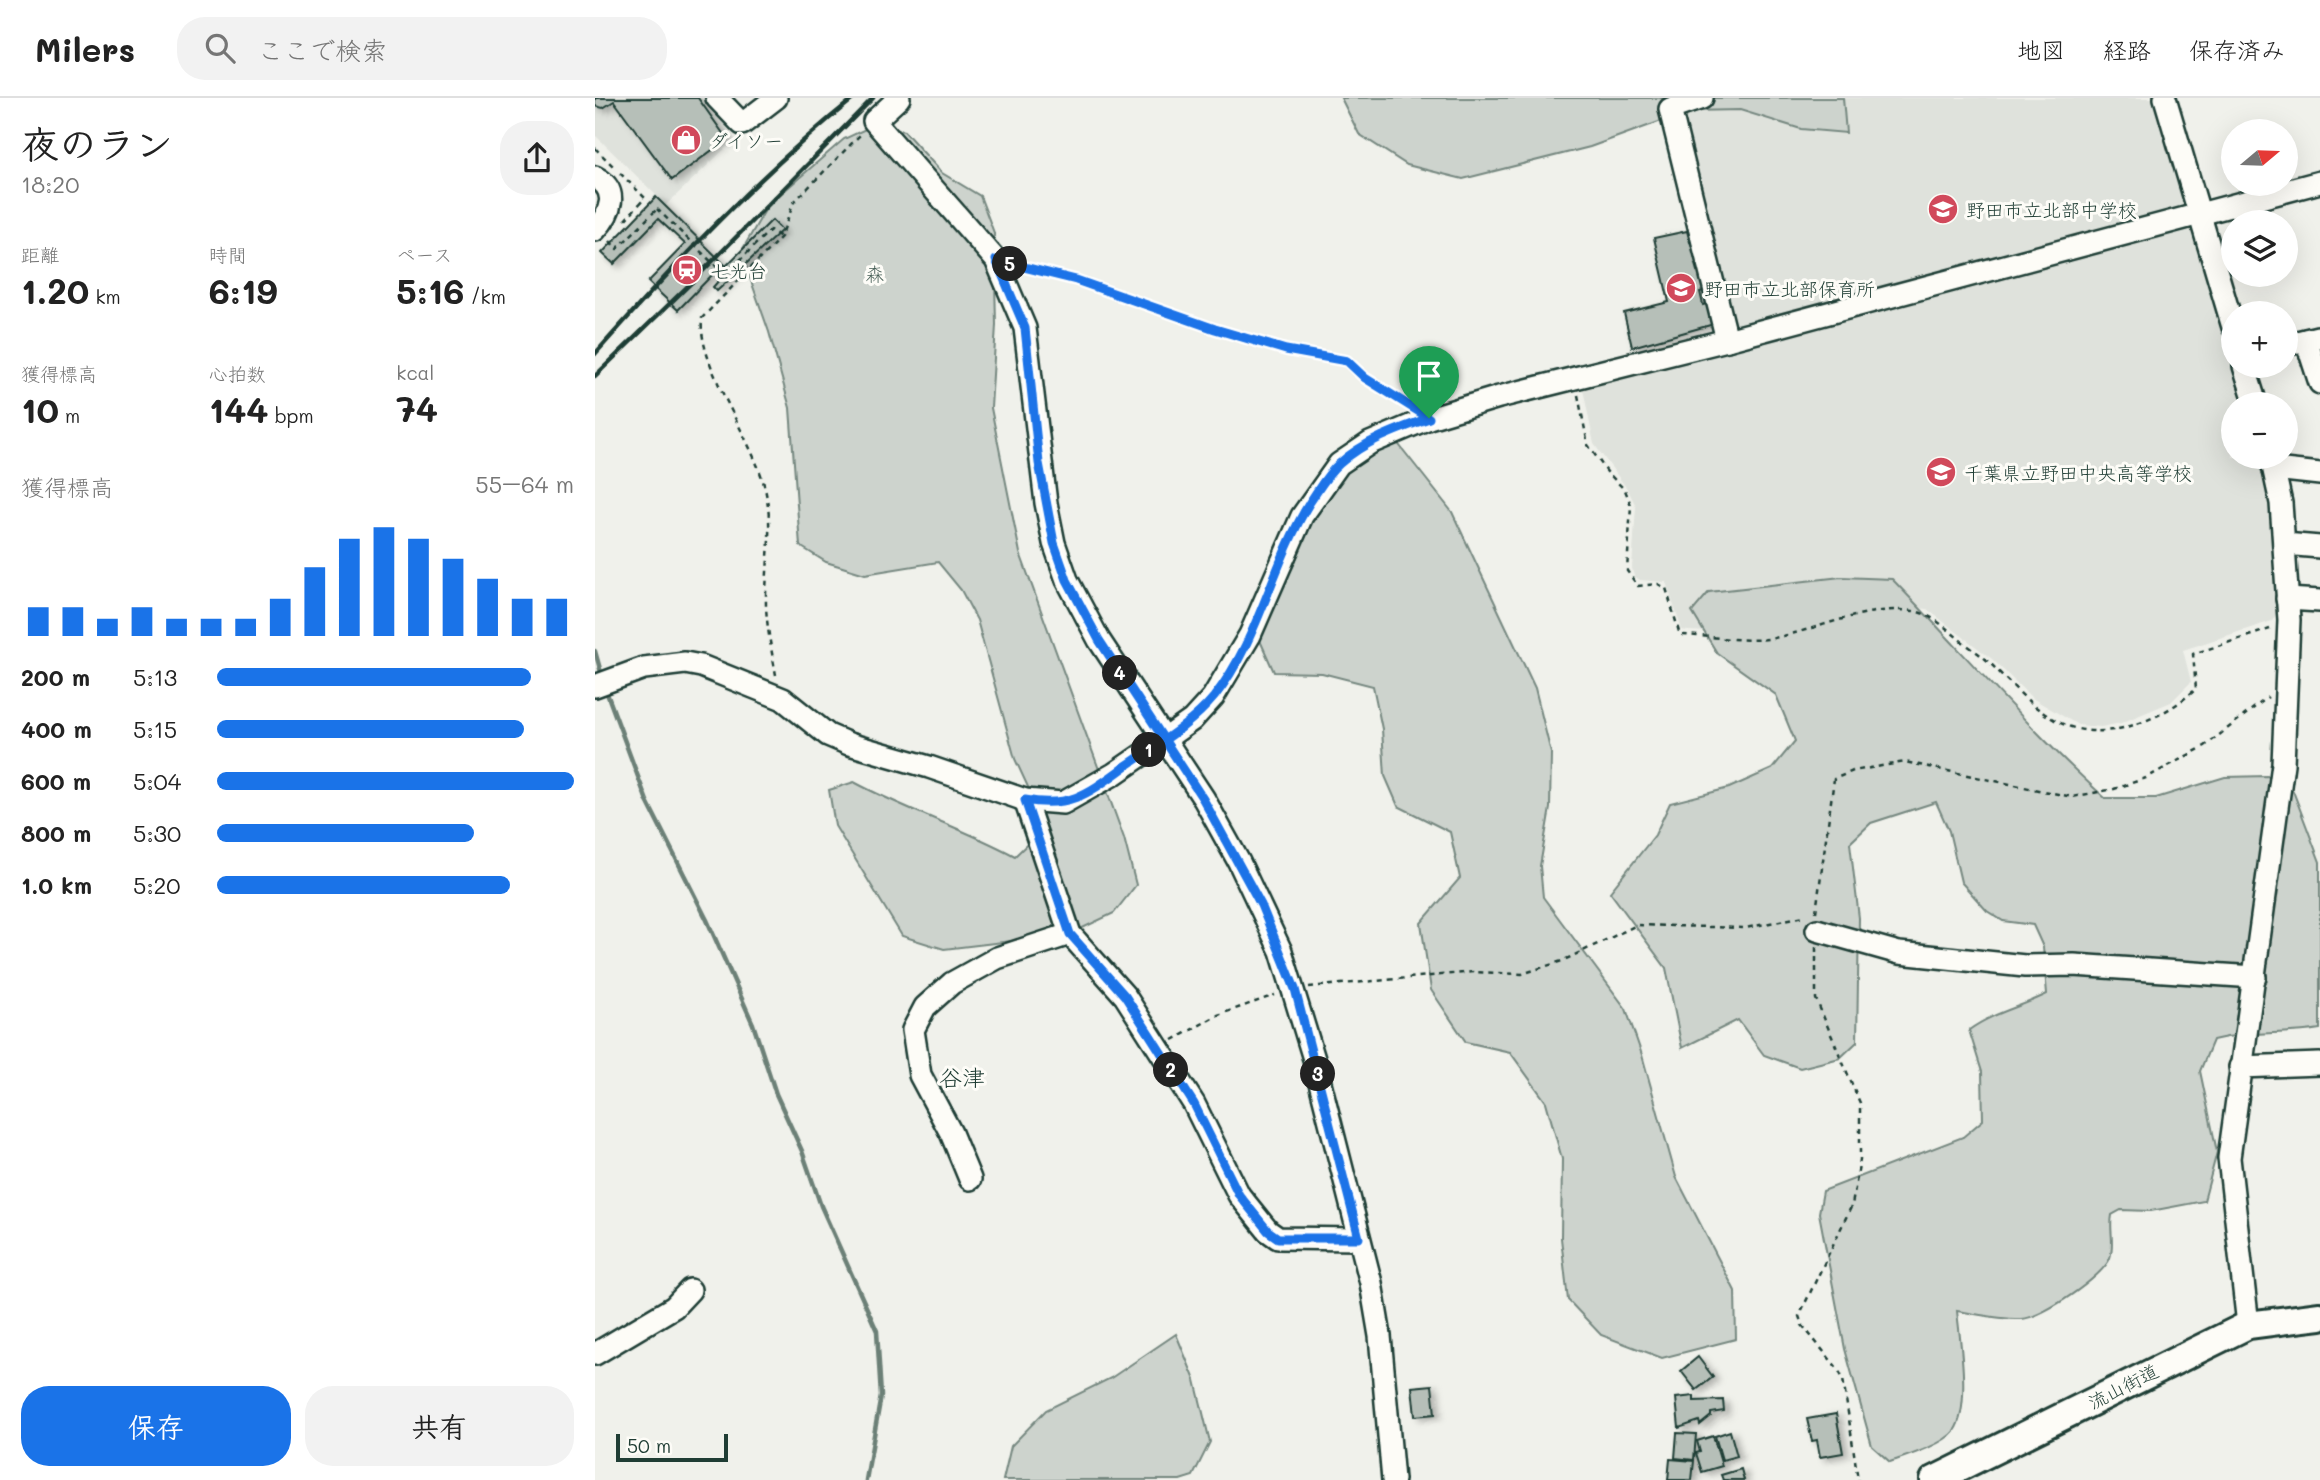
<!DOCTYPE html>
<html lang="ja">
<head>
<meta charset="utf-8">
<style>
	:root { --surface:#fff; --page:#f2f2f2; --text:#222; --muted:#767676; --line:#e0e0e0; --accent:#1a73e8 }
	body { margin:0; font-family:Mali,"Klee One",sans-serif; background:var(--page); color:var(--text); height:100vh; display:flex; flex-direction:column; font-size:26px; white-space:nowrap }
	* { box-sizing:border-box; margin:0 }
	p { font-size:23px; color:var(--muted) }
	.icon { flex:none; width:38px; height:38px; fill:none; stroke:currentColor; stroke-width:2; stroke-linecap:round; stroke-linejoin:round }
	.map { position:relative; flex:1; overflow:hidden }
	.sheet { display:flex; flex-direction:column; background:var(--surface); width:595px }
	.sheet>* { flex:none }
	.needle { width:46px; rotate:71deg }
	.controls { position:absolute; left:1626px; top:21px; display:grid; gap:14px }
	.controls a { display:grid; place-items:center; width:77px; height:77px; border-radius:50%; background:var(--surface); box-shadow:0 7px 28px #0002; font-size:35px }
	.scale { position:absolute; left:21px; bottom:18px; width:112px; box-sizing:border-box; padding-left:7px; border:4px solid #1f3d34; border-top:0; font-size:19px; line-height:24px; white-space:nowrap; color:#1f3d34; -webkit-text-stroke:5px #fdfcf7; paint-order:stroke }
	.pin { position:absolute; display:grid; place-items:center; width:60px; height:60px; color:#fff; margin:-72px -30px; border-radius:50% 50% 50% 0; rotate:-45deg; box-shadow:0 0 7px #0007 }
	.pin .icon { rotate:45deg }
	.km { position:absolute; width:35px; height:35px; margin:-18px; border-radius:50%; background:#222; color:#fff; font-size:19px; line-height:35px; text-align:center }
	.round { display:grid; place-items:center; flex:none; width:74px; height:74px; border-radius:28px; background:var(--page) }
	.summary { display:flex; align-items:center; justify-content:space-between; height:119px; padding:0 21px }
	h1 { font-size:38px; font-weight:800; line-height:52px }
	.metrics { display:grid; grid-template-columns:repeat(3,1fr); gap:10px; height:119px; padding:7px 21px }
	.metrics div { display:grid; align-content:center }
	.metrics b { font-size:35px; font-weight:800 }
	.metrics small { font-size:19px; font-weight:400 }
	.metrics p { font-size:19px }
	.chart { height:196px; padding:14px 21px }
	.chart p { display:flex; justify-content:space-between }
	.chart svg { width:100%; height:126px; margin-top:7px; stroke:var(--accent); stroke-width:6 }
	.primary-button { display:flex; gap:14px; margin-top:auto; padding:14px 21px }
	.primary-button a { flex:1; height:80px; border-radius:28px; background:var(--accent); color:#fff; font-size:28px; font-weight:800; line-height:80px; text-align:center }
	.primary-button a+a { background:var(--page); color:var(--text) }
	ul { padding:0 21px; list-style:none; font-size:23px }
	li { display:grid; grid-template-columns:112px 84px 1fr; align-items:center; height:52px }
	li i { height:18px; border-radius:9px; background:var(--accent) }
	header { display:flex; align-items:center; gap:42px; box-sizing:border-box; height:98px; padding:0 35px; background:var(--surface); border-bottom:2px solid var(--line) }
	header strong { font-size:33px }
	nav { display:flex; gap:38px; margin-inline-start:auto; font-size:24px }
	.search { width:490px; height:63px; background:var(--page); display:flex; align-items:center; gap:18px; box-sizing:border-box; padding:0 24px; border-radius:28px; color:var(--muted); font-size:26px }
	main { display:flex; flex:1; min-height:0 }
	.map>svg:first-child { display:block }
	.built { fill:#dfe2dc }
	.green { fill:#cdd3cd; stroke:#768880; stroke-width:2 }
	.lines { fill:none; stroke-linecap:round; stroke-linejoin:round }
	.stream { stroke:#6c8077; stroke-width:4.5 }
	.building { fill:#b6bfb8; stroke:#1f3d34; stroke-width:2; filter:url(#shadow) }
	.minor-casing { stroke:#1f3d34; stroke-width:26 }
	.major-casing { stroke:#1f3d34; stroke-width:32 }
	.path { stroke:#1f3d34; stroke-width:2.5; stroke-dasharray:5 5; stroke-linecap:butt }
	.minor { stroke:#fdfcf7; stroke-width:21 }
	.major { stroke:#fdfcf7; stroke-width:26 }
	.rail { stroke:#1f3d34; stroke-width:4.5 }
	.path-bridge { stroke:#1f3d34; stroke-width:2.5; stroke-dasharray:5 5; stroke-linecap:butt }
	.route-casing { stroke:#fff; stroke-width:14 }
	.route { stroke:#1a73e8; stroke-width:9 }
	.labels { text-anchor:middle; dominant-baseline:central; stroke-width:6; stroke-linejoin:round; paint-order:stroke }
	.poi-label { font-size:19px; fill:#1f3d34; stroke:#fdfcf7; text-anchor:start }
	.park-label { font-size:19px; fill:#425b53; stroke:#fdfcf7 }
	.street-label { font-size:19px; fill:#1f3d34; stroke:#fdfcf7 }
	.quarter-label { font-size:23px; fill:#1f3d34; stroke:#fdfcf7 }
</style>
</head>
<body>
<header>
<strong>Milers</strong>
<div class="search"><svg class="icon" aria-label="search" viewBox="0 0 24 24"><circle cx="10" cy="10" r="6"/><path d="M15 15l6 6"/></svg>ここで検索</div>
<nav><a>地図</a><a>経路</a><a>保存済み</a></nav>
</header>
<main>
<section class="sheet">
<div class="summary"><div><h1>夜のラン</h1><p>18:20</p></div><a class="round"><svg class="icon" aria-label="share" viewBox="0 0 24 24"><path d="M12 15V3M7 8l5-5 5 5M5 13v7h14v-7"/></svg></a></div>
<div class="metrics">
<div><p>距離</p><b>1.20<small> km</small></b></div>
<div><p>時間</p><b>6:19</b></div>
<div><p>ペース</p><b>5:16<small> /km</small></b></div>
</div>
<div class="metrics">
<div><p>獲得標高</p><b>10<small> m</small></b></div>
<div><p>心拍数</p><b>144<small> bpm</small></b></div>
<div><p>kcal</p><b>74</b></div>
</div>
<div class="chart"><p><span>獲得標高</span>55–64 m</p>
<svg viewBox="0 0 160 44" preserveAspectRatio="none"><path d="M5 44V34M15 44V34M25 44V38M35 44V34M45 44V38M55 44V38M65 44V38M75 44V31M85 44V20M95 44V10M105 44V6M115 44V10M125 44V17M135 44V24M145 44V31M155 44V31"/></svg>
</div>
<ul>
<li><b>200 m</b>5:13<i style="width:88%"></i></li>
<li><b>400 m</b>5:15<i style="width:86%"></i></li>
<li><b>600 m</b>5:04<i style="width:100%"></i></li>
<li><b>800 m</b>5:30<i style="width:72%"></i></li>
<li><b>1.0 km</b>5:20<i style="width:82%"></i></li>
</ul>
<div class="primary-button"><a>保存</a><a>共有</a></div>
</section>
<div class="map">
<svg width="1725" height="1382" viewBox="0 0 1725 1382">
	<defs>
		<filter id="shadow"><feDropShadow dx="5" dy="3" stdDeviation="3.5" flood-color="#0004"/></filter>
	</defs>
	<rect width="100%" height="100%" fill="#f0f1eb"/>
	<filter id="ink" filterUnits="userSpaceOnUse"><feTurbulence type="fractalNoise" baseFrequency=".0143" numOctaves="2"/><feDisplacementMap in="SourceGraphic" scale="14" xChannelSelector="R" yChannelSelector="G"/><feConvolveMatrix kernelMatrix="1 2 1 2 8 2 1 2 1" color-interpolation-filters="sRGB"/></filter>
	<g filter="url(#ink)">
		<g class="built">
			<polygon points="0,0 109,0 140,41 71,107 0,37"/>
			<polygon points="1125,0 1561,0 1592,107 1588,116 1142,230 1135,226 1086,14"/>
			<polygon points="1588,131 1599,135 1638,268 1653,306 1638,306 1638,359 1669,359 1679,429 1681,516 1677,523 1588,552 1596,584 1576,604 1526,625 1506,629 1483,627 1437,600 1397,561 1332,511 1282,506 1178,537 1093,533 1087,532 1071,484 1045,482 1039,478 1037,470 1041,408 1033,392 999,346 988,291 992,286"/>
		</g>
		<g class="green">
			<polygon points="746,0 1248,0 1251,35 1206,31 1145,12 1094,13 995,49 868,81 812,67 764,36"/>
			<path d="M279,27L309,33L347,75L385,98L399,135L401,227L396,310L425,455L529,740L541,787L519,815L475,836L349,851L307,838L240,728L234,692L259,684C311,712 368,730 420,758L451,728L420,661L382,522L366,492L343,464L270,476L231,464L205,448L195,310L174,234L146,154L173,107L249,41Z"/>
			<polygon points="801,343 857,414 940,590 956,655 955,710 945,768 948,799 1031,911 1047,957 1081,1079 1140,1193 1141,1241 1067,1260 1006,1237 973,1202 966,1140 967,1061 951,1004 915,954 871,944 836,892 826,825 865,780 855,734 803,708 790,678 787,631 778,588 727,575 679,574 663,538 700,464 731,376"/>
			<path d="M1246,479L1297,481C1368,554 1435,632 1510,700H1561L1630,679L1672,678L1698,693L1725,764V931C1689,937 1653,933 1618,942L1605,973L1622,1054L1609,1103L1556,1113L1526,1112L1517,1117C1514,1132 1520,1145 1515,1160C1509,1178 1447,1220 1427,1221C1406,1222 1382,1216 1362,1213C1365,1242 1376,1310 1359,1333C1348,1347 1312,1358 1295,1364L1277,1348L1250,1251L1224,1115L1228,1093L1368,1039L1388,1022L1387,974L1374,932C1397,915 1426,909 1452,896L1448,849L1438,827L1408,823L1392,813L1366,784L1354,733L1341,704L1276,725L1255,745L1264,820L1262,944L1245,960L1205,970L1169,957L1143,922L1087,950L1071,870L1015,794L1060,737L1075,705L1134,690L1177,671L1200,643L1181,597L1122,555L1097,514L1114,494Z"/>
			<polygon points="581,1236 600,1282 615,1344 598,1378 585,1382 408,1382 416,1348 451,1312 516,1280"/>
		</g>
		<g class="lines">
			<g class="stream">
				<polyline points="0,553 7,578"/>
				<polyline points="10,590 52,703 112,822 158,926 181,996 207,1053 226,1108 282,1233 286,1298 271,1382"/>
			</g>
		</g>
		<g class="building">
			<polygon points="0,0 103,0 132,41 77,82 19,3 8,10 0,8"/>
			<polygon points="61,99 131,168 177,122 187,132 122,193 118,189 125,181 119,175 83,212 53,184 90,146 63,121 19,166 7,155"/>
			<polygon points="1092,133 1095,144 1100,143 1105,165 1100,166 1102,173 1106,172 1111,192 1105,194 1108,207 1115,205 1119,226 1037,249 1029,215 1074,204 1059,140"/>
			<polygon points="1103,1259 1118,1279 1101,1292 1086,1273"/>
			<polygon points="837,1287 840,1316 820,1318 817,1289"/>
			<polygon points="1099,1298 1099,1303 1128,1302 1129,1313 1116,1315 1116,1318 1105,1327 1104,1323 1084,1330 1081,1300"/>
			<polygon points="1241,1316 1248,1355 1225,1359 1222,1342 1217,1343 1212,1321"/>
			<polygon points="1135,1333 1142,1358 1127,1362 1120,1338"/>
			<polygon points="1082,1335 1101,1336 1099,1362 1080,1360"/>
			<polygon points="1118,1338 1127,1368 1107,1374 1101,1355 1105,1354 1102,1343"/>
			<polygon points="1075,1361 1099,1363 1097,1382 1073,1382"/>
			<polygon points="1146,1371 1149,1382 1128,1382 1126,1377"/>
		</g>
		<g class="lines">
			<g class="minor-casing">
				<g id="minor">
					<polyline points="122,0 147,26 181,0"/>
					<polyline points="304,0 279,23 401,162 430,230 451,405 459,445 472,482 504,542 609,701 644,764 686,853 719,961 776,1185 785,1238 798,1382"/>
					<polyline points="1107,0 1075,11 1132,242"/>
					<polyline points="1570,0 1638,229"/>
					<path d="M0,79C25,92 16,115 0,132"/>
					<polyline points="1711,242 1725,285"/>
					<polyline points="1690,247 1723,239"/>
					<polyline points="1649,268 1661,306"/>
					<polyline points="1680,371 1725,376"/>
					<polyline points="1689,446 1725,449"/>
					<polyline points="1692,501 1725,503"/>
					<polyline points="0,588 49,570 90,565 106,568 188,601 233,637 254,646 334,669 430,702 468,705 519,676 570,641 597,622 618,599 655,537 707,418 744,366 775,345 834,320 904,299 1132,242 1725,84"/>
					<polyline points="430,702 475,836 530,898 599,1006 644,1097 673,1133 683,1140 764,1141"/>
					<polyline points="1222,832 1304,855 1430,868 1479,867 1660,879"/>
					<polyline points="1645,969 1725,966"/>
					<polyline points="375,1081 356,1035 325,977 318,932 330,909 357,885 402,860 475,836"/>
					<polyline points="1653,1227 1634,1060 1688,666 1694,522 1686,405 1676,359"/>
					<polyline points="0,1256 79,1209 95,1192"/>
				</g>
			</g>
			<g class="major-casing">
				<polyline id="major" points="1339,1382 1653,1227 1725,1218"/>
			</g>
			<g class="path">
				<polyline points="0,50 18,68"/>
				<polyline points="25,75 50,100 29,123"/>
				<polyline points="15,143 22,151 62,111"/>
				<polyline points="422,167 481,182 620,231 691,252 752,263 770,280 816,309"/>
				<polyline points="130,177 175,132 186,139"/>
				<path d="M983,297L993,347L1012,374L1030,392L1036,407L1032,473L1043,488L1063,486L1071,490L1084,534L1088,537C1117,538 1151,545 1179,540C1225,531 1271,507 1318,513C1335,515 1351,530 1363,540C1374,549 1387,557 1397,567C1438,608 1468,646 1532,629C1558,622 1581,609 1601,591L1598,556L1675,531"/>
				<path d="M181,577C177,555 172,531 171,508C170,464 181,423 167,380C153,335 102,264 107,220L186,139L199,104L267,35"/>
				<polyline points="1221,814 1239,681 1258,673 1310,664 1477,699 1519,691 1551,680 1610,648 1673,599"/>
				<polyline points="1221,849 1221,901 1265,1005 1265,1062 1257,1107 1204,1218 1207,1227 1243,1271 1248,1281 1263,1382"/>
				<polyline points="714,889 879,874 927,876 967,863 1042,827 1150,830 1209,818"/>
				<polyline points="578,942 623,917 680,897"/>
			</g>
			<use href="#minor" class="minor"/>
			<use href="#major" class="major"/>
			<g class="rail">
				<path d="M0,256C81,165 164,76 259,0"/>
				<polyline points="0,278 95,186 278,0"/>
			</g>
			<polyline class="path-bridge" points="62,111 130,177"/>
		</g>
	</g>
	<g class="lines" filter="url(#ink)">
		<g class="route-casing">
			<path id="route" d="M834,320C803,331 769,343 744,366C732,376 724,391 715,404C677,466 664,542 619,599C595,628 561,647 531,668C495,694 476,711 430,702L475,836L530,898L599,1006L644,1097L673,1133L683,1140H764L700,891L666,807L608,701L504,542L472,482L459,445L444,365L430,230L401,162L481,182L620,231L691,252L752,263L770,280L834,320"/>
		</g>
		<use href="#route" class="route"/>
	</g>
	<defs>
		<g id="shop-disc" transform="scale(1.575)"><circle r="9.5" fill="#d1495b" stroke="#fdfcf7"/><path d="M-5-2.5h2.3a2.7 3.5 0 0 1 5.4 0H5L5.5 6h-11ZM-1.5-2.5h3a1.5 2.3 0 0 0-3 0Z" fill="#fff"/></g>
		<g id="school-disc" transform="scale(1.575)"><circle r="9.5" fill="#d1495b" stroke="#fdfcf7"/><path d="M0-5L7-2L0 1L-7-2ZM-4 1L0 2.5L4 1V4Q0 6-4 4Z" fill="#fff"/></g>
		<g id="station-disc" transform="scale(1.575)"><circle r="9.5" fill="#d1495b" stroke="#fdfcf7"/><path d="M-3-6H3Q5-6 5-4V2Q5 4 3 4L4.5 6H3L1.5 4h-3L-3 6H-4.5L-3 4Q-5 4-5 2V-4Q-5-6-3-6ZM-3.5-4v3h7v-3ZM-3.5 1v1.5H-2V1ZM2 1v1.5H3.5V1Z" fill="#fff"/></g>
	</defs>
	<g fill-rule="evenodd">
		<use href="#shop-disc" x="91" y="42"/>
		<use href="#school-disc" x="1348" y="111"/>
		<use href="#station-disc" x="92" y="172"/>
		<use href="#school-disc" x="1086" y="190"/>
		<use href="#school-disc" x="1346" y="374"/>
	</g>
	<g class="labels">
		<g class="poi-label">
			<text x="114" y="42">ダイソー</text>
			<text x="1371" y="111">野田市立北部中学校</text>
			<text x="115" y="172">七光台</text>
			<text x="1109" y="190">野田市立北部保育所</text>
			<text x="1369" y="374">千葉県立野田中央高等学校</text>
		</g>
		<g class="park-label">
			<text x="280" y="175">森</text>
		</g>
		<g class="street-label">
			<text transform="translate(1528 1288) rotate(-27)">流山街道</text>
		</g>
		<g class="quarter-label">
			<text x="367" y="979">谷津</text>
		</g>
	</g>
</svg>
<div class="controls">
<a><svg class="needle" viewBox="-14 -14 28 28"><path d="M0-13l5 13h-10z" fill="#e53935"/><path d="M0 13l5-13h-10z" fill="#767676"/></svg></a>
<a><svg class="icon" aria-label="layers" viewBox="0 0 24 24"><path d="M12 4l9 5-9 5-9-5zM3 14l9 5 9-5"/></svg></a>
<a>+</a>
<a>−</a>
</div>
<div class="scale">50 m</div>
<div class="pin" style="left:834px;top:320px;background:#1e9e55"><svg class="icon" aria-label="arrive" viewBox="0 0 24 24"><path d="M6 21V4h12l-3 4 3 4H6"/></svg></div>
<b class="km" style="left:554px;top:652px">1</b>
<b class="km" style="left:576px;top:972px">2</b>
<b class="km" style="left:723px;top:976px">3</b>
<b class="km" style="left:525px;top:575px">4</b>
<b class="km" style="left:415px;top:166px">5</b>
</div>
</main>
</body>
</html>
